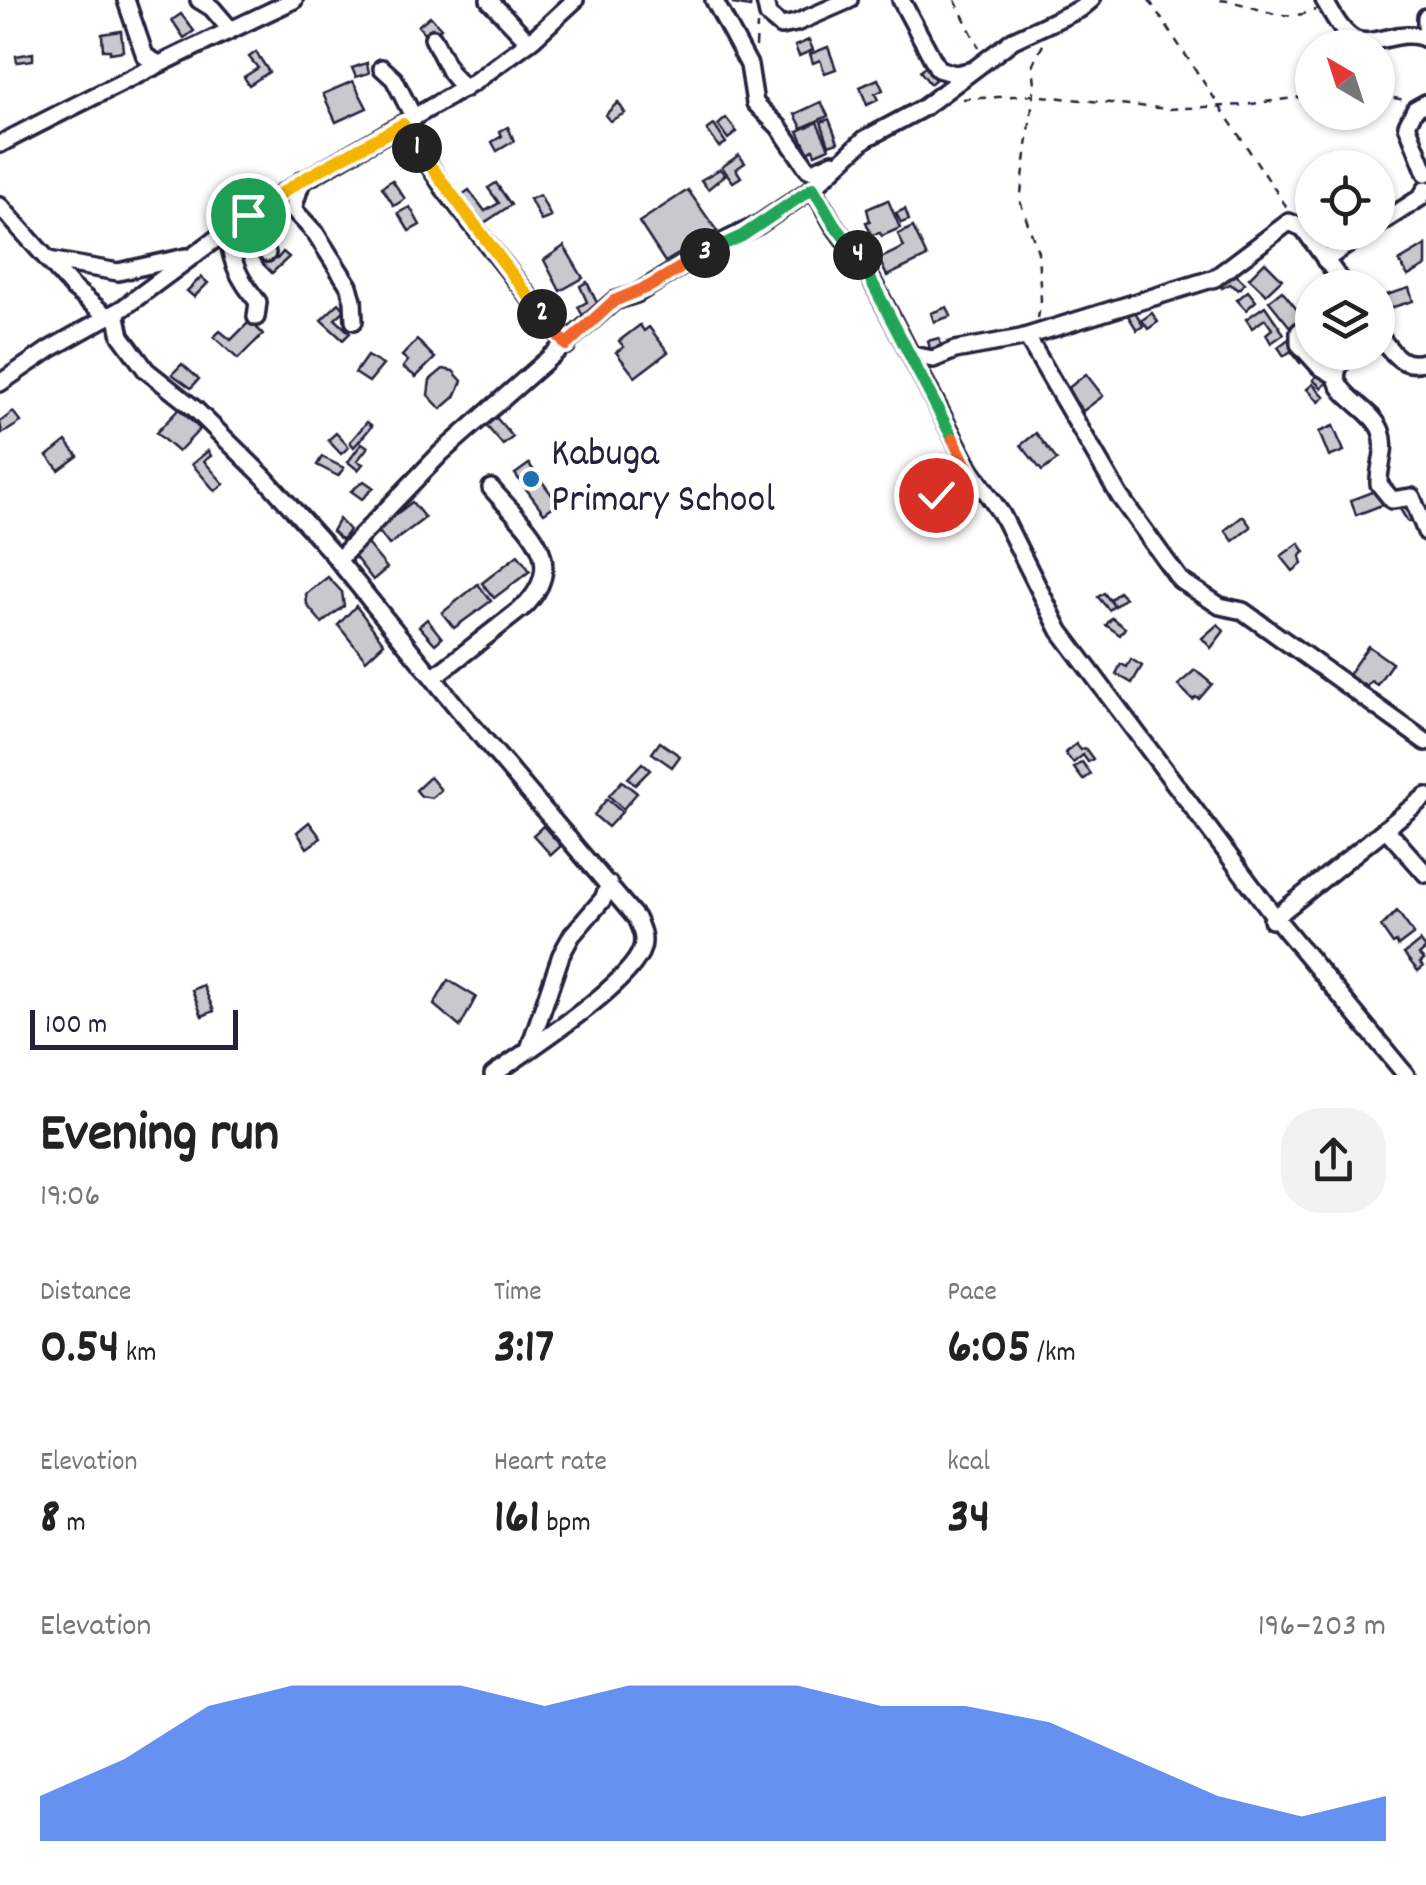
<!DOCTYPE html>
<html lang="en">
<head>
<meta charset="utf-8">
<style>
	:root { --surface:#fff; --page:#f2f2f2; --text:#222; --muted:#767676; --accent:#2563eb }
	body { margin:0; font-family:Dekko,sans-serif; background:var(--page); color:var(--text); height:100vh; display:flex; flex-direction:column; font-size:38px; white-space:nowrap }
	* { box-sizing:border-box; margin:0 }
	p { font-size:32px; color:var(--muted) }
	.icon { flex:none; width:55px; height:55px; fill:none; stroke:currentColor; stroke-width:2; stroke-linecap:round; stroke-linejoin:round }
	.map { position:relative; height:1075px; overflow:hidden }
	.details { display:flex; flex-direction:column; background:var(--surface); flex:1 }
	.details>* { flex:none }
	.needle { width:65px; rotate:321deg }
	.fabs { position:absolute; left:1295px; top:30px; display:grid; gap:20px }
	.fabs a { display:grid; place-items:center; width:100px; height:100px; border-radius:50%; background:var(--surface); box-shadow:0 2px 8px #0004; font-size:50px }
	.scale { position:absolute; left:30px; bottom:25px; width:208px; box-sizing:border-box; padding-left:10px; border:5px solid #22223b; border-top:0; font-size:28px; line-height:35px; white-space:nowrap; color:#22223b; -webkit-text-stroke:8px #fff; paint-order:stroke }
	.pin { position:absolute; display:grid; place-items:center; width:85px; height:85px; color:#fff; margin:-42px; border:5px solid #fff; border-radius:50%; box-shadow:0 2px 10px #0007 }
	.km { position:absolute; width:50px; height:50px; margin:-25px; border-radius:50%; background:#222; color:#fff; font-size:28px; line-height:50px; text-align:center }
	.round { display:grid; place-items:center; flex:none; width:105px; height:105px; border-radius:40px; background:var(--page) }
	.headline { display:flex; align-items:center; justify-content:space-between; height:170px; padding:0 40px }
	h1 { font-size:55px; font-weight:700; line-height:75px }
	.metrics { display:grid; grid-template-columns:repeat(3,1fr); gap:15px; height:170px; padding:10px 40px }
	.metrics div { display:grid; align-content:center }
	.metrics b { font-size:50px; font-weight:700 }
	.metrics small { font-size:28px; font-weight:400 }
	.metrics p { font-size:28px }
	.chart { height:280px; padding:20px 40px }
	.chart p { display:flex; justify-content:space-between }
	.chart svg { width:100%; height:180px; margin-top:10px; fill:var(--accent); opacity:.7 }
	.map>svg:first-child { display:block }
	.building { fill:#c8c8cf; stroke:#22223b; stroke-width:2.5 }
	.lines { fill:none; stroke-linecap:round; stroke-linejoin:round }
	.minor-casing { stroke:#22223b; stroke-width:22 }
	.path { stroke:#22223b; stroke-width:2.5; stroke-dasharray:8 8; stroke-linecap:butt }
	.minor { stroke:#fff; stroke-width:15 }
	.split-1-casing { stroke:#fff; stroke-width:20 }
	.split-2-casing { stroke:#fff; stroke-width:20 }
	.split-3-casing { stroke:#fff; stroke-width:20 }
	.split-4-casing { stroke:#fff; stroke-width:20 }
	.split-5-casing { stroke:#fff; stroke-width:20 }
	.split-6-casing { stroke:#fff; stroke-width:20 }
	.split-1 { stroke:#f5b400; stroke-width:12 }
	.split-2 { stroke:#f5b400; stroke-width:12 }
	.split-3 { stroke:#f0652b; stroke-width:12 }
	.split-4 { stroke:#22a559; stroke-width:12 }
	.split-5 { stroke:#22a559; stroke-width:12 }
	.split-6 { stroke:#f0652b; stroke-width:12 }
	.poi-dot { fill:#1f6fb2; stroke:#fff; stroke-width:4 }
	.labels { text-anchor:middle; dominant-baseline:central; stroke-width:8; stroke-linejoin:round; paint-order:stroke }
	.poi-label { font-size:40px; fill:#22223b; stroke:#fff; text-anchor:start }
</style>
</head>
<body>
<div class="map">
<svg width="1426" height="1075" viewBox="0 0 1426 1075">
	<rect width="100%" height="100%" fill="#fff"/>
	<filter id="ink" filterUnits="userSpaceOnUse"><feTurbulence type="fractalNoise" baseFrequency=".01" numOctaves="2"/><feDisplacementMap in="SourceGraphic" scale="20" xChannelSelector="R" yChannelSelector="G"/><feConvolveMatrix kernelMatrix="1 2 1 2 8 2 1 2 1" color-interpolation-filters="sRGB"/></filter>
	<g filter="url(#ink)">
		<g class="building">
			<polygon points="734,0 751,0 750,7 733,4"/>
			<polygon points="181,14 194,31 184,38 172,20"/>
			<polygon points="430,16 441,28 435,32 432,28 425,34 418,26"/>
			<polygon points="121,31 123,51 110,53 110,50 103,50 102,34"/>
			<polygon points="809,40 813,50 799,56 795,46"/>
			<polygon points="828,47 836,69 825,73 820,60 813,63 810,54"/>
			<polygon points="256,52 269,72 249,85 244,77 258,68 249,57"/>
			<polygon points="33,53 33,60 17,62 16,56"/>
			<polygon points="367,63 369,73 356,77 352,68"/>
			<polygon points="927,65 937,78 930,84 920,71"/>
			<polygon points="878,79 883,90 875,94 878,100 867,105 860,87"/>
			<polygon points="353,81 367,108 336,122 323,94"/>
			<polygon points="618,102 625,113 610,121 605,115"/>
			<polygon points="821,102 828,116 802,128 795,114"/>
			<polygon points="726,118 737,132 728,139 718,125"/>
			<polygon points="829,119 838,142 829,145 821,122"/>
			<polygon points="817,122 829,148 815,154 813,149 808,152 798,131"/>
			<polygon points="714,125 726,143 719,147 707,130"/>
			<polygon points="508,127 514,141 497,151 492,142 502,136 500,131"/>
			<polygon points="739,155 745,163 736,169 741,177 733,182 722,167"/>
			<polygon points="720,169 725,175 708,189 701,180"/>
			<polygon points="392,180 405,199 394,206 382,187"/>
			<polygon points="496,183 511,205 484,223 462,195 469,190 485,211 499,203 488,188"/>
			<polygon points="688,190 717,231 665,262 639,222"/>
			<polygon points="540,195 551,217 541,221 530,199"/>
			<polygon points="888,200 900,228 882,236 880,233 871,235 866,222 870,221 867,209"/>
			<polygon points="410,207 420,225 409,231 398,213"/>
			<polygon points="905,209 909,220 901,223 896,213"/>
			<polygon points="913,227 927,257 887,276 879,259 904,247 898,234"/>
			<polygon points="1426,245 1426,266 1408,276 1399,261"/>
			<polygon points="564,246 583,278 560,291 544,260"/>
			<polygon points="283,252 289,257 272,273 262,263 271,255 277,259"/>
			<polygon points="1265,262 1282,279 1266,294 1249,278"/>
			<polygon points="1228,268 1245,283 1238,290 1230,284 1222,288 1218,279"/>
			<polygon points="201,277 208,283 194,297 187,291"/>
			<polygon points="587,282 599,307 583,316 578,307 587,302 580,286"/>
			<polygon points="1409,288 1413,301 1387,309 1383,296"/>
			<polygon points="1248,291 1256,301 1246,310 1237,300"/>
			<polygon points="1282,291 1303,317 1290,327 1269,301"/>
			<polygon points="339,303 345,310 335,319 350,333 343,340 321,320"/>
			<polygon points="1265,306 1284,334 1271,343 1266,334 1272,329 1265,319 1252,328 1246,319"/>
			<polygon points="947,307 951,316 934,322 931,313"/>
			<polygon points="1134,310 1143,326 1137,330 1127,314"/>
			<polygon points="1152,313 1158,322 1148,329 1142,320"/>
			<polygon points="250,321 263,334 238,359 214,337 220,331 231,340"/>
			<polygon points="640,325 644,331 649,327 668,352 635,377 616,352 624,347 619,341"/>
			<polygon points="1294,335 1309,356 1300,363 1291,351 1284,356 1278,347"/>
			<polygon points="939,338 941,346 930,349 928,341"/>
			<polygon points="417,340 435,358 416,377 403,367 408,361 402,356"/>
			<polygon points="1313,352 1337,352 1340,356 1326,368"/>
			<polygon points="367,356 383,365 369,382 355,373"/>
			<polygon points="182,364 199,379 191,388 172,374"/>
			<polygon points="443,369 453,371 462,381 455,397 441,409 428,395 430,380"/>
			<polygon points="1320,372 1329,380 1322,388 1313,380"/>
			<polygon points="1086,374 1103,396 1083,411 1066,390"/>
			<polygon points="1313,384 1325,397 1319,402 1307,389"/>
			<polygon points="179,409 200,429 178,452 156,433"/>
			<polygon points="13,412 21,422 2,434 0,422"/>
			<polygon points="493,414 513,437 503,445 484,423"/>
			<polygon points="367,422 372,426 354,447 350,442"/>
			<polygon points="1333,426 1344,451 1329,457 1319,432"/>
			<polygon points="336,433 349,447 341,454 328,440"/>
			<polygon points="1036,433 1057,460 1042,471 1021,445"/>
			<polygon points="66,441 78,456 59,470 47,456"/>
			<polygon points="362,443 368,447 357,461 363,464 358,470 348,462"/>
			<polygon points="208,451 211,456 204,461 224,484 215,491 192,464"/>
			<polygon points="322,457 344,468 338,476 317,465"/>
			<polygon points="529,464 558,503 544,513 515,474"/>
			<polygon points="364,481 374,488 362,499 351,491"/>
			<polygon points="1390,485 1395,500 1356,515 1351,500"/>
			<polygon points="1415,494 1420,519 1408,522 1397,504"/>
			<polygon points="412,502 425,518 389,545 377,529"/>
			<polygon points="1243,516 1251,527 1233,541 1225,530"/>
			<polygon points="339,519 349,530 342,540 332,531"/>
			<polygon points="363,539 387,568 373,580 351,552"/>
			<polygon points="1299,543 1305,552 1300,556 1302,564 1293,571 1281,556"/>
			<polygon points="518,555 530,571 494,598 482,583"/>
			<polygon points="328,577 342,592 344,606 322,623 307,605 306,594"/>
			<polygon points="478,584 491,601 454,628 442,613"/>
			<polygon points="1119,592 1125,598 1115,606 1110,600"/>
			<polygon points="1104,593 1114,606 1109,610 1098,597"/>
			<polygon points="356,606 384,643 366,660 338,625"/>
			<polygon points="1112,618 1125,628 1120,635 1106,625"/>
			<polygon points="427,619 442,638 435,644 419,626"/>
			<polygon points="1218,624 1224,631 1211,648 1202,638"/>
			<polygon points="1368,646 1392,663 1377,685 1371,681 1367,686 1347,676"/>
			<polygon points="1131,659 1142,666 1132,683 1116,674 1121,664 1127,667"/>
			<polygon points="1195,670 1212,684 1199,699 1196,697 1193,700 1178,685"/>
			<polygon points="660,742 680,756 672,767 652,753"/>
			<polygon points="1076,744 1081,750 1085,748 1093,759 1088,762 1083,755 1073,763 1065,753"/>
			<polygon points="1082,762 1091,774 1083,780 1074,768"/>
			<polygon points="642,763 650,770 635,785 628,778"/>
			<polygon points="430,777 441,790 432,798 421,796 416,790"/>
			<polygon points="622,781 637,793 623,809 609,796"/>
			<polygon points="607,799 622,812 608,827 594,815"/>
			<polygon points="309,822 321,838 307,848 297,832"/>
			<polygon points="543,826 561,846 551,855 533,835"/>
			<polygon points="1397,911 1414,934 1398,946 1396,942 1393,944 1381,927"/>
			<polygon points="1420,941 1426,949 1419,955 1424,960 1420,963 1423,967 1418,971 1404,954"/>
			<polygon points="448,980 476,997 460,1027 434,1005"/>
			<polygon points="203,985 214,1011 202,1016 192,990"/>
		</g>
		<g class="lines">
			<g class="minor-casing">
				<g id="minor">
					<polyline points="126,0 145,56 159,64"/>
					<polyline points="199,0 212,8 230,29"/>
					<polyline points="489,0 529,42"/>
					<polyline points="714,0 749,65 755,103 779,127 808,169 813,171 833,162"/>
					<polyline points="901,0 938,69 955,74 969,71"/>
					<path d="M1324,0C1332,13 1340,31 1354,39C1373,49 1402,26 1426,39"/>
					<polyline points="765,1 768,15 781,26 796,23 849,0"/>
					<polyline points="1426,17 1426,25"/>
					<polyline points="433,38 450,72 464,89"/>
					<polyline points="382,68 394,79 414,118"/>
					<polyline points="1426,103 1415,109 1407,125 1426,173"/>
					<polyline points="403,125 445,190 567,345"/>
					<path d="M0,144C97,93 195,47 294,0"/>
					<polyline points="302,180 293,209 316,234 349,286 353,300 354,321"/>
					<polyline points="813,188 833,224 866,269 969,467 967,476 935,495"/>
					<polyline points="0,206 73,288 108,317"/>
					<polyline points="247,215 257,241 267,253"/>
					<polyline points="1378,225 1420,198 1426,189"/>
					<path d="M228,231C230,261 239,279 258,302L256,317"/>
					<polyline points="48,260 118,272 186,257"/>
					<polyline points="1325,260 1366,232"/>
					<path d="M116,312L121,336L146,370L195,409L264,477L333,554L459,710L636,918C641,929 645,937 642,948C632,984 526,1051 493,1075"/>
					<polyline points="1312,320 1299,332 1299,344 1319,366 1336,376"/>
					<path d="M1378,334C1392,352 1401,370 1426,361"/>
					<polyline points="1027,337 1120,497 1180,580 1220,606 1243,611 1426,742"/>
					<path d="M1352,352C1308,387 1370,402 1381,431C1388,450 1378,466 1379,484L1392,500L1412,497L1426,532"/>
					<polyline points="912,355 933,359 955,350 1021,338 1215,278 1289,222 1303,228 1346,288"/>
					<polyline points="0,383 50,349 123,308 260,206 473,83 533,39 575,0"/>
					<polyline points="969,467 1002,515 1060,631 1275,917 1406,1075"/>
					<polyline points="338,560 441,453 614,301 636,294 715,246 758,225 813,188 865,139 923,108 1013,40 1080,9 1091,0"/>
					<path d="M434,677L526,605C570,557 523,526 491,488"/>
					<polyline points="1386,829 1426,874"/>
					<polyline points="1272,920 1426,796"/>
					<polyline points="529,1049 561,955 572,935 603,899 609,884"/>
				</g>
			</g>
			<g class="path">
				<polyline points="955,0 979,48"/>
				<polyline points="1149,0 1288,209"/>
				<path d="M1220,0C1260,4 1276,25 1316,10"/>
				<polyline points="756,47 757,25"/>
				<polyline points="1378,95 1405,100"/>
				<polyline points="962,99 1033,95 1168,109 1244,105 1301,97 1312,93"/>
				<polyline points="1038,318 1041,300 1038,252 1020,201 1035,84 1033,64 1044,43"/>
			</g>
			<use href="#minor" class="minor"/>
		</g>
	</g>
	<g class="lines" filter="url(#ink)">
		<g class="split-1-casing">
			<polyline id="split-1" points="248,215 302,180 403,124 417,148"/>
		</g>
		<g class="split-2-casing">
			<polyline id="split-2" points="417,148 542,314"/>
		</g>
		<g class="split-3-casing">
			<polyline id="split-3" points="542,314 566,345 614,301 650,286 705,253"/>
		</g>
		<g class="split-4-casing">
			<polyline id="split-4" points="705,253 742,236 813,188 834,224 858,255"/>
		</g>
		<g class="split-5-casing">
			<polyline id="split-5" points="858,255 953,439"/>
		</g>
		<g class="split-6-casing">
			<polyline id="split-6" points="936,495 960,482 969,472 953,439"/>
		</g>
		<use href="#split-1" class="split-1"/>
		<use href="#split-2" class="split-2"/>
		<use href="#split-3" class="split-3"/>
		<use href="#split-4" class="split-4"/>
		<use href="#split-5" class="split-5"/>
		<use href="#split-6" class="split-6"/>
	</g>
	<circle class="poi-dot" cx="531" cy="479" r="10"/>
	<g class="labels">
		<g class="poi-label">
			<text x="551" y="456">Kabuga<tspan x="551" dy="46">Primary School</tspan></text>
		</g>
	</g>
</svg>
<div class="fabs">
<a><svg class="needle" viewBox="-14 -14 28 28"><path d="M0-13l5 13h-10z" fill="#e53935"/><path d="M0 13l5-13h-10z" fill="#767676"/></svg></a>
<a><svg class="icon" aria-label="locate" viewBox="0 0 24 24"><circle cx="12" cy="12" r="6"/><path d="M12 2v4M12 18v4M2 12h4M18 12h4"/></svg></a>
<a><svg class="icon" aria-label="layers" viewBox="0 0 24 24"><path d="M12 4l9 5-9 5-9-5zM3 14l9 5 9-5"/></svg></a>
</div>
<div class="scale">100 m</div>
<div class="pin" style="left:248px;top:215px;background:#1e9e55"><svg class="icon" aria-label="arrive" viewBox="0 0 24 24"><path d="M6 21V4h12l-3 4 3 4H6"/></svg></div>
<div class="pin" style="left:936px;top:495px;background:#d93025"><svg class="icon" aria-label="check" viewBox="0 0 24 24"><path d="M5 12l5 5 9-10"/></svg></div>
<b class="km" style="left:417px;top:148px">1</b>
<b class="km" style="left:542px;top:314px">2</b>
<b class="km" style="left:705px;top:253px">3</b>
<b class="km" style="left:858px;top:255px">4</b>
</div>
<section class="details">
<div class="headline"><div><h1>Evening run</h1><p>19:06</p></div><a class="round"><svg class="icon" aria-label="share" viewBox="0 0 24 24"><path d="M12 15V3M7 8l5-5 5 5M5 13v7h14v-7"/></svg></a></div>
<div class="metrics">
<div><p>Distance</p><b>0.54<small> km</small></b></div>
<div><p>Time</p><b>3:17</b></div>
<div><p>Pace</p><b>6:05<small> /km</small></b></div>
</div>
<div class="metrics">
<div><p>Elevation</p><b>8<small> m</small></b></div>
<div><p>Heart rate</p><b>161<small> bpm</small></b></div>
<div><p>kcal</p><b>34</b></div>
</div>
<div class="chart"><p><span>Elevation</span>196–203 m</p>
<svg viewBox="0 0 160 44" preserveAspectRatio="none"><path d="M0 44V33L10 24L20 11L30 6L40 6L50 6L60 11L70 6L80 6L90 6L100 11L110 11L120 15L130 24L140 33L150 38L160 33V44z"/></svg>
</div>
</section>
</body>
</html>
